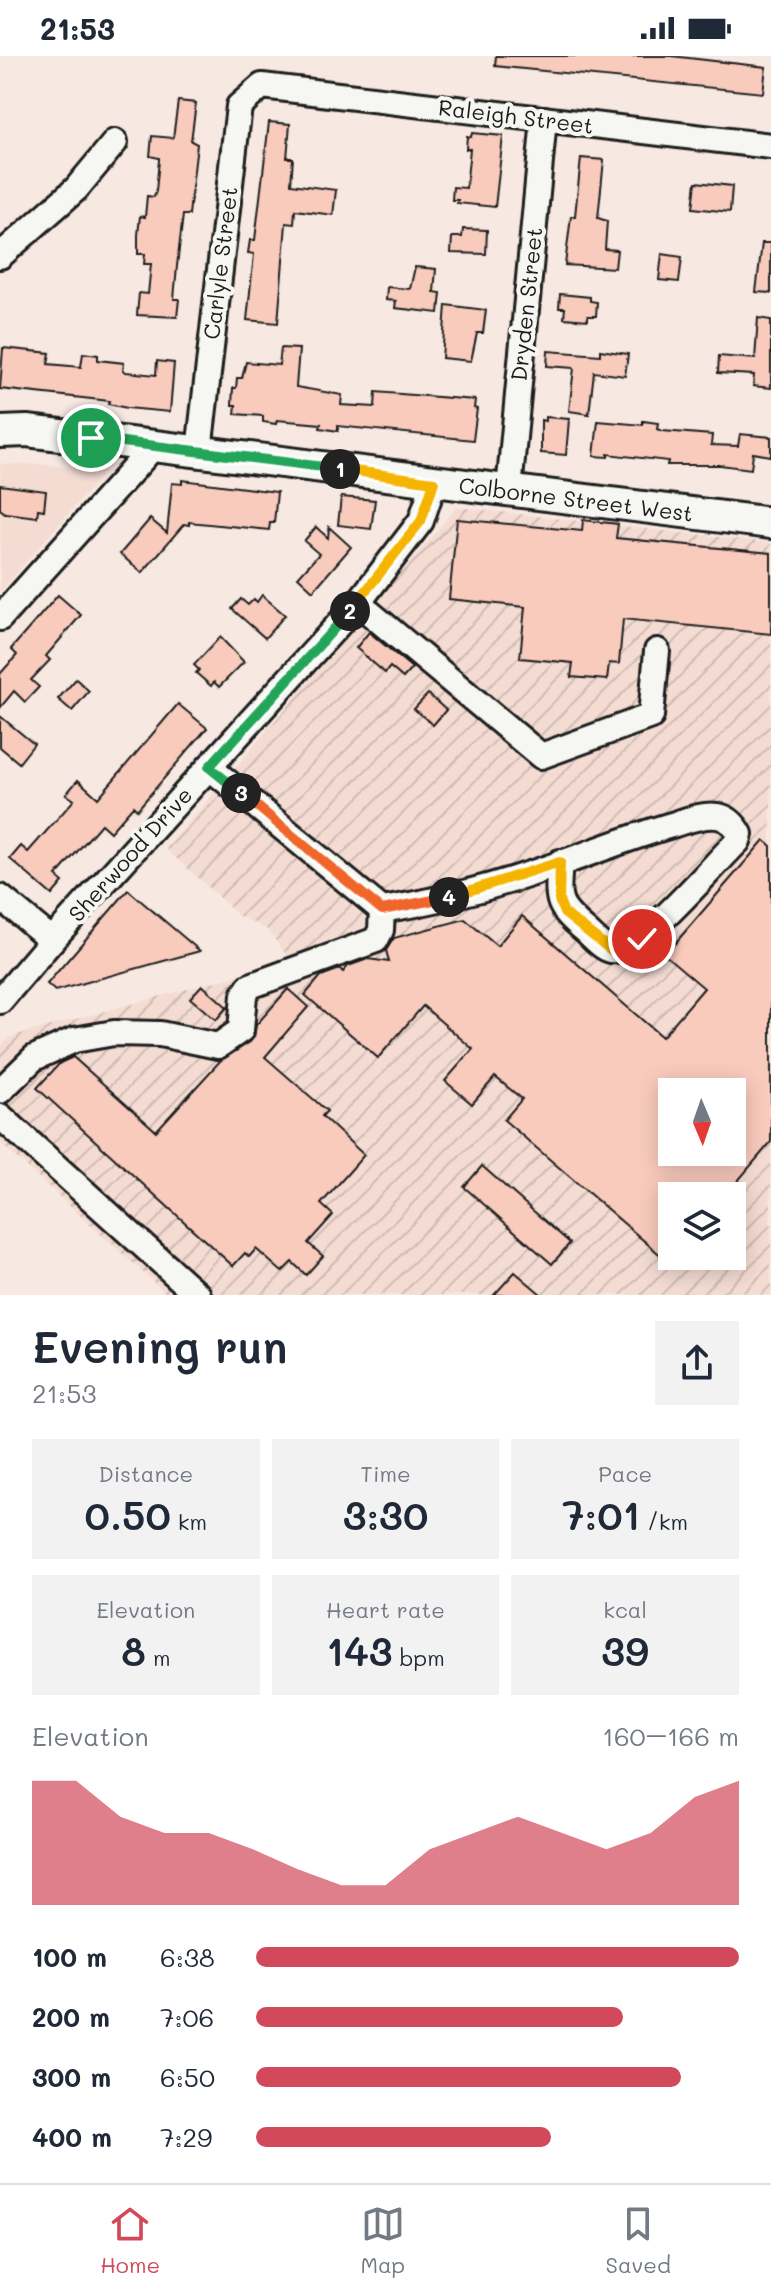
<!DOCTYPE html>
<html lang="en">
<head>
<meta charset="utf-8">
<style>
	:root { --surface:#fff; --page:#f2f2f3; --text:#1f2937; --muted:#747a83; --line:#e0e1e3; --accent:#d1495b }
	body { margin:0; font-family:Mali,sans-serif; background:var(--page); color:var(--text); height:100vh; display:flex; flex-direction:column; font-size:30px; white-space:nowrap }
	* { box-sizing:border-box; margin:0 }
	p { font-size:26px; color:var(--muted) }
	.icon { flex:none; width:44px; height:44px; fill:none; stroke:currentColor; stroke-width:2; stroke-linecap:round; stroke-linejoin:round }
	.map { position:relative; height:1239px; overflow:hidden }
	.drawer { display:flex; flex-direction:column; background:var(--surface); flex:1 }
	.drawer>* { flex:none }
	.needle { width:52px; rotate:178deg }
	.tools { position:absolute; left:658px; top:1022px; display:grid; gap:16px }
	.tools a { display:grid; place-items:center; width:88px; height:88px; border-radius:0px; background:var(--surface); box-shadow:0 4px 20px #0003; font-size:40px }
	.pin { position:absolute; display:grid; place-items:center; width:68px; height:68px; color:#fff; margin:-34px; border:4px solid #fff; border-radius:50%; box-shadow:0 2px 8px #0007 }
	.km { position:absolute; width:40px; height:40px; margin:-20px; border-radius:50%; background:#222; color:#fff; font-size:22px; line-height:40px; text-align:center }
	.round { display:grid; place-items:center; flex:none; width:84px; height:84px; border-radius:0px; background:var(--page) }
	.overview { display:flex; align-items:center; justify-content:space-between; height:136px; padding:0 32px }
	h1 { font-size:44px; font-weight:600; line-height:60px }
	.figures { display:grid; grid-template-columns:repeat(3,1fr); gap:12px; height:136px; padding:8px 32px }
	.figures div { display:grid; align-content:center; border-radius:0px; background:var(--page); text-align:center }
	.figures b { font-size:40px; font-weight:600 }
	.figures small { font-size:22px; font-weight:400 }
	.figures p { font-size:22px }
	.chart { height:224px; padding:16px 32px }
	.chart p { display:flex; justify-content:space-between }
	.chart svg { width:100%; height:144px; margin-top:8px; fill:var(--accent); opacity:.7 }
	ul { padding:0 32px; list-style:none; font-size:26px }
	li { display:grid; grid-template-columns:128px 96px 1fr; align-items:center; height:60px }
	li i { height:20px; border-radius:10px; background:var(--accent) }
	.status { display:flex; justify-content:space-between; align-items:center; height:56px; padding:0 40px; background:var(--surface); direction:ltr }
	.status svg { height:22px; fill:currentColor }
	.tabs { display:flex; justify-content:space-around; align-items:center; height:112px; border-top:2px solid var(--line); background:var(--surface); font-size:22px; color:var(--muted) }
	.tabs a { display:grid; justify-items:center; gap:4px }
	.tabs .active { color:var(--accent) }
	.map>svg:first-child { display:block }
	.built { fill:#f4dcd3 }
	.industrial { fill:url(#industrial-furrows); fill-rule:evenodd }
	.building { fill:#f9cbbd; stroke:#1c1c1c; stroke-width:2; fill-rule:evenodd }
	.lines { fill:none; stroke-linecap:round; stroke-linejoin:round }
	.minor-casing { stroke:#1c1c1c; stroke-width:30 }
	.major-casing { stroke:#1c1c1c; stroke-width:36 }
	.minor { stroke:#f6f6f2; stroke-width:24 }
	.major { stroke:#f6f6f2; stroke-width:30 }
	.split-1-casing { stroke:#fff; stroke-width:16 }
	.split-2-casing { stroke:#fff; stroke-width:16 }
	.split-3-casing { stroke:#fff; stroke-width:16 }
	.split-4-casing { stroke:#fff; stroke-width:16 }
	.split-5-casing { stroke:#fff; stroke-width:16 }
	.split-1 { stroke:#22a559; stroke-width:10 }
	.split-2 { stroke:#f5b400; stroke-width:10 }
	.split-3 { stroke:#22a559; stroke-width:10 }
	.split-4 { stroke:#f0652b; stroke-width:10 }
	.split-5 { stroke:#f5b400; stroke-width:10 }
	.labels { text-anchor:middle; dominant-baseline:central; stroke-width:8; stroke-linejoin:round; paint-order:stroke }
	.street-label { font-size:22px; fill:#1c1c1c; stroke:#f6f6f2 }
</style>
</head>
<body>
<div class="status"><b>21:53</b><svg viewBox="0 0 49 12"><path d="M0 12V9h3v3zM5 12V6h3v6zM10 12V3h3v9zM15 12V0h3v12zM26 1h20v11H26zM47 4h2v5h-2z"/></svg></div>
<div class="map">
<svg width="771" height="1239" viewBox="0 0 771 1239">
	<defs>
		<pattern id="industrial-furrows" width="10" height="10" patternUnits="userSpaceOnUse" patternTransform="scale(2)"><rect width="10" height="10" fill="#f4dcd3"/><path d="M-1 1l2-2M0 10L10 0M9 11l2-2" fill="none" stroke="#d1bcb5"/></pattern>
	</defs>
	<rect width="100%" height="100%" fill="#f7e9e2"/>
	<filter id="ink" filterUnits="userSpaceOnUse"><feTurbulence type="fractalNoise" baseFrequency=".0125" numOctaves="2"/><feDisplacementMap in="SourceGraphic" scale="16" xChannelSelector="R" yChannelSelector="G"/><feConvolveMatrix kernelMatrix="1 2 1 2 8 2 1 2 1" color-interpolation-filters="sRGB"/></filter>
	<g filter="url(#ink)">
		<polygon class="built" points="0,408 37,408 106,415 0,536"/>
		<path class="industrial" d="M457,451L771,487V1239H168L0,1087V991L9,981L291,905L268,874L239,860L166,793ZM672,1036H732V1096H672ZM672,1140H732V1200H672Z"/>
		<g class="building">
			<polygon points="496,0 671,0 766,11 763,37 495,10"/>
			<polygon points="178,45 196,47 191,85 197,88 189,159 183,159 177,210 174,243 179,243 177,261 137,259 139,237 148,238 151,208 144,208 145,198 138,198 138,179 140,160 145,161 147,140 154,141 156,135 159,104 159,102 150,100 152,80 173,82"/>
			<polygon points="269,66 290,68 287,102 293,102 291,128 336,134 333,159 295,154 294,168 286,167 278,267 247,264 254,198 248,197 250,184 255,184"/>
			<polygon points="472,77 503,80 495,151 457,147 458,144 452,144 453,131 466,132 470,93 466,93 467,80 471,81"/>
			<polygon points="581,102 604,104 598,162 607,165 605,193 617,194 615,212 565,209 571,160 575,160"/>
			<polygon points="696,126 732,130 730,156 693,152"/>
			<polygon points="463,173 487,174 486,198 451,197 452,181 462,181"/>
			<polygon points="762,187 771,187 771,237 756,236"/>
			<polygon points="662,198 682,201 679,226 659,224"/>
			<polygon points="415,211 436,213 434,236 441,237 439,257 395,252 396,245 386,244 387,231 410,233"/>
			<polygon points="560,238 590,241 590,245 597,246 596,260 588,260 588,264 564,262 565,252 559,252"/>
			<polygon points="446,249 486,254 483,277 477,277 471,305 442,302"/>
			<polygon points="758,262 771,264 771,332 753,330 754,319 718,317 719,300 755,303"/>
			<polygon points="3,292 50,297 48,308 81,311 83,297 98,299 98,304 124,307 123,314 126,316 156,319 157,305 174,307 170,356 127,352 108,348 109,345 101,344 0,333"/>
			<polygon points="281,292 299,293 296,331 342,339 341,349 375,351 376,336 475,344 474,352 477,353 473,384 338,370 338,375 320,372 321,368 277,364 276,368 263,366 263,360 235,358 236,349 232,349 233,332 236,332 237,322 242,322 246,306 279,309"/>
			<polygon points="600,294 628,298 625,320 594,316 589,358 569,355 574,312 547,310 548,295 600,299"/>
			<polygon points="545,361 569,363 566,399 541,397 541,364 545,365"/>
			<polygon points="598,365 643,369 643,365 658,367 657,373 662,375 712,379 711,389 738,390 740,378 771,381 771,400 753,397 751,413 720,409 667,409 668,405 608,398 608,401 594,400"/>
			<polygon points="182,424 277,436 274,467 270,467 269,474 189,466 189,469 184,468 142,517 120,498 150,463 167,477 172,427 182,428"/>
			<polygon points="0,429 46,435 44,454 38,453 37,461 5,457 0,453"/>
			<polygon points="341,441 375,444 371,473 338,469"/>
			<polygon points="457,463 582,475 583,464 618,468 616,482 771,497 771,578 623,563 619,608 609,607 607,624 571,621 573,607 520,602 525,551 449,543"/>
			<polygon points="316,471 328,482 329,471 351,491 313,535 298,521 319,498 304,485"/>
			<polygon points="58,539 81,559 46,600 50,604 31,624 39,631 25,646 14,635 0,652 0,618 17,599 11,593"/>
			<polygon points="262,539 285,559 265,582 232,553 241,543 248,549 254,543 257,546"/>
			<polygon points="369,576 412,612 403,622 390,611 385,617 356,592"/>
			<polygon points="220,581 244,606 219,631 214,626 211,630 196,617 199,614 194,609"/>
			<polygon points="76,623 89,635 72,655 58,643"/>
			<polygon points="428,638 446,654 433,669 414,653"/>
			<polygon points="178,648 207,672 137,754 133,750 110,776 101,768 56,820 63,826 52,839 10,803 21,790 28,796 74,744 66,738 78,724 98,742"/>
			<polygon points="0,660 34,688 19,707 0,691"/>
			<path d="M764,784L771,790V1086L725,1140H672V1209L504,1064L522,1043L495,1021L472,1048L445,1025L473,993L423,950L378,1002L305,939L321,920L340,913L343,916L348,910L368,903L389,906L386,894L394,882L465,863L497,890L522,860L662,981L704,932L665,899ZM672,1036H732V1096H672Z"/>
			<polygon points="128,834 200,895 55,935 47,928"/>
			<polygon points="202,929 227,951 216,964 190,942"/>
			<polygon points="288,933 308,951 265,1001 327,1055 322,1060 364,1099 321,1148 333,1159 308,1187 323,1200 306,1219 292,1206 282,1216 256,1193 249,1201 245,1197 233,1210 37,1032 60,1007 73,1001 156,1075 220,1005 250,986 254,981 256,969"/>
			<polygon points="482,1110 570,1187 552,1208 464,1131"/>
			<polygon points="515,1216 542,1239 494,1239"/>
		</g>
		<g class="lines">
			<g class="minor-casing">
				<g id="minor">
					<polyline points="0,200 76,133 115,86"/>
					<polyline points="199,395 239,50 262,30 771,90"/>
					<polyline points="509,434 544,63"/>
					<polyline points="358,547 541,700 651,660 657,595"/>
					<polyline points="0,562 154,390"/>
					<path d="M209,711L382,854C432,846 482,834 530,818C579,802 626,782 675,768C688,764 703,758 717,760C727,761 735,769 740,778L738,785C714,808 645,891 616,894C605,896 594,882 586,875C555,849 557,845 560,806"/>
					<polyline points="0,841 52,884"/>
					<polyline points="0,945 52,884 358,547 421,465 434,426"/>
					<polyline points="0,1035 34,1002 74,984 114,977 160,978 218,990 241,974 244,939 250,930 376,884 381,874 382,854"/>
					<polyline points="0,1060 198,1239"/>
				</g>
			</g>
			<g class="major-casing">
				<polyline id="major" points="0,376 27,375 154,390 771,467"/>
			</g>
			<use href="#minor" class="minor"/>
			<use href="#major" class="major"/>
		</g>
	</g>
	<g class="lines" filter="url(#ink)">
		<g class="split-1-casing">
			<polyline id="split-1" points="91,382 340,413"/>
		</g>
		<g class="split-2-casing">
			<polyline id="split-2" points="340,413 434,426 421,465 350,555"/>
		</g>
		<g class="split-3-casing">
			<polyline id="split-3" points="241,737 209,711 350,555"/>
		</g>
		<g class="split-4-casing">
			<polyline id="split-4" points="241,737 382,854 449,841"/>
		</g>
		<g class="split-5-casing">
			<polyline id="split-5" points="449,841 560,806 559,844 564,857 611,894 634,888 642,883"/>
		</g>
		<use href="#split-1" class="split-1"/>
		<use href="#split-2" class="split-2"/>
		<use href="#split-3" class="split-3"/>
		<use href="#split-4" class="split-4"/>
		<use href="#split-5" class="split-5"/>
	</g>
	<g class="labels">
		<g class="street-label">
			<text transform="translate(516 60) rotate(7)">Raleigh Street</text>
			<text transform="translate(220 207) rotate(-83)">Carlyle Street</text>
			<text transform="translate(526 248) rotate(-84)">Dryden Street</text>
			<text transform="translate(576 443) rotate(7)">Colborne Street West</text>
			<text transform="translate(130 798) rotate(-48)">Sherwood Drive</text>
		</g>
	</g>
</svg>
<div class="tools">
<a><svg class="needle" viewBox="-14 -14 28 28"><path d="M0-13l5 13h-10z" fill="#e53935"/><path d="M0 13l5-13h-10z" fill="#747a83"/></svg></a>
<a><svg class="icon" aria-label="layers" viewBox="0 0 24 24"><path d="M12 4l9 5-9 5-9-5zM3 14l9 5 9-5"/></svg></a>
</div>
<div class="pin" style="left:91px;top:382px;background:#1e9e55"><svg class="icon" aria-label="arrive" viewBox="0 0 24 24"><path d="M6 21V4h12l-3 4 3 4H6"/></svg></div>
<div class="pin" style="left:642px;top:883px;background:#d93025"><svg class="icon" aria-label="check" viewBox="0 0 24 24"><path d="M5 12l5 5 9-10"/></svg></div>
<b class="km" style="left:340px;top:413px">1</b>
<b class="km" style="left:350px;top:555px">2</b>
<b class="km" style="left:241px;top:737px">3</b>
<b class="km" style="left:449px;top:841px">4</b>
</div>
<section class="drawer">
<div class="overview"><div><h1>Evening run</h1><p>21:53</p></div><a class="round"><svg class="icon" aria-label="share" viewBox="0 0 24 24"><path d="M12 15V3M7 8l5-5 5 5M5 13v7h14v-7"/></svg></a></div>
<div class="figures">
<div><p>Distance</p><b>0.50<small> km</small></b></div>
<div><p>Time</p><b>3:30</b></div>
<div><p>Pace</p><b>7:01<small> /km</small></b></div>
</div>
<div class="figures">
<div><p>Elevation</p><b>8<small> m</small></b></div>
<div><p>Heart rate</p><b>143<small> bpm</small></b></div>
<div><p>kcal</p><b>39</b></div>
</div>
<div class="chart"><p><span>Elevation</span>160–166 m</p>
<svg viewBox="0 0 160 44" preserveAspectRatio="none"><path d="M0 44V6L10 6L20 17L30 22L40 22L50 27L60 33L70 38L80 38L90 27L100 22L110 17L120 22L130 27L140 22L150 11L160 6V44z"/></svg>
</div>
<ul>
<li><b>100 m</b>6:38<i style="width:100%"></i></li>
<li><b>200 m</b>7:06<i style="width:76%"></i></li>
<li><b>300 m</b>6:50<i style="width:88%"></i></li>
<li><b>400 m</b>7:29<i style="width:61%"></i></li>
</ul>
</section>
<nav class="tabs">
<a class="active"><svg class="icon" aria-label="home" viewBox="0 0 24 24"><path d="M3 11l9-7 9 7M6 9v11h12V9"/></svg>Home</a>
<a><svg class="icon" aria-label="map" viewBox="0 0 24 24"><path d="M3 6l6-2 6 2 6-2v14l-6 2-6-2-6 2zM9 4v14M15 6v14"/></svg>Map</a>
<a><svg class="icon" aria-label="saved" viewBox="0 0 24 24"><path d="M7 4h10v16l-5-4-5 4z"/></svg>Saved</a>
</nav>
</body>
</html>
